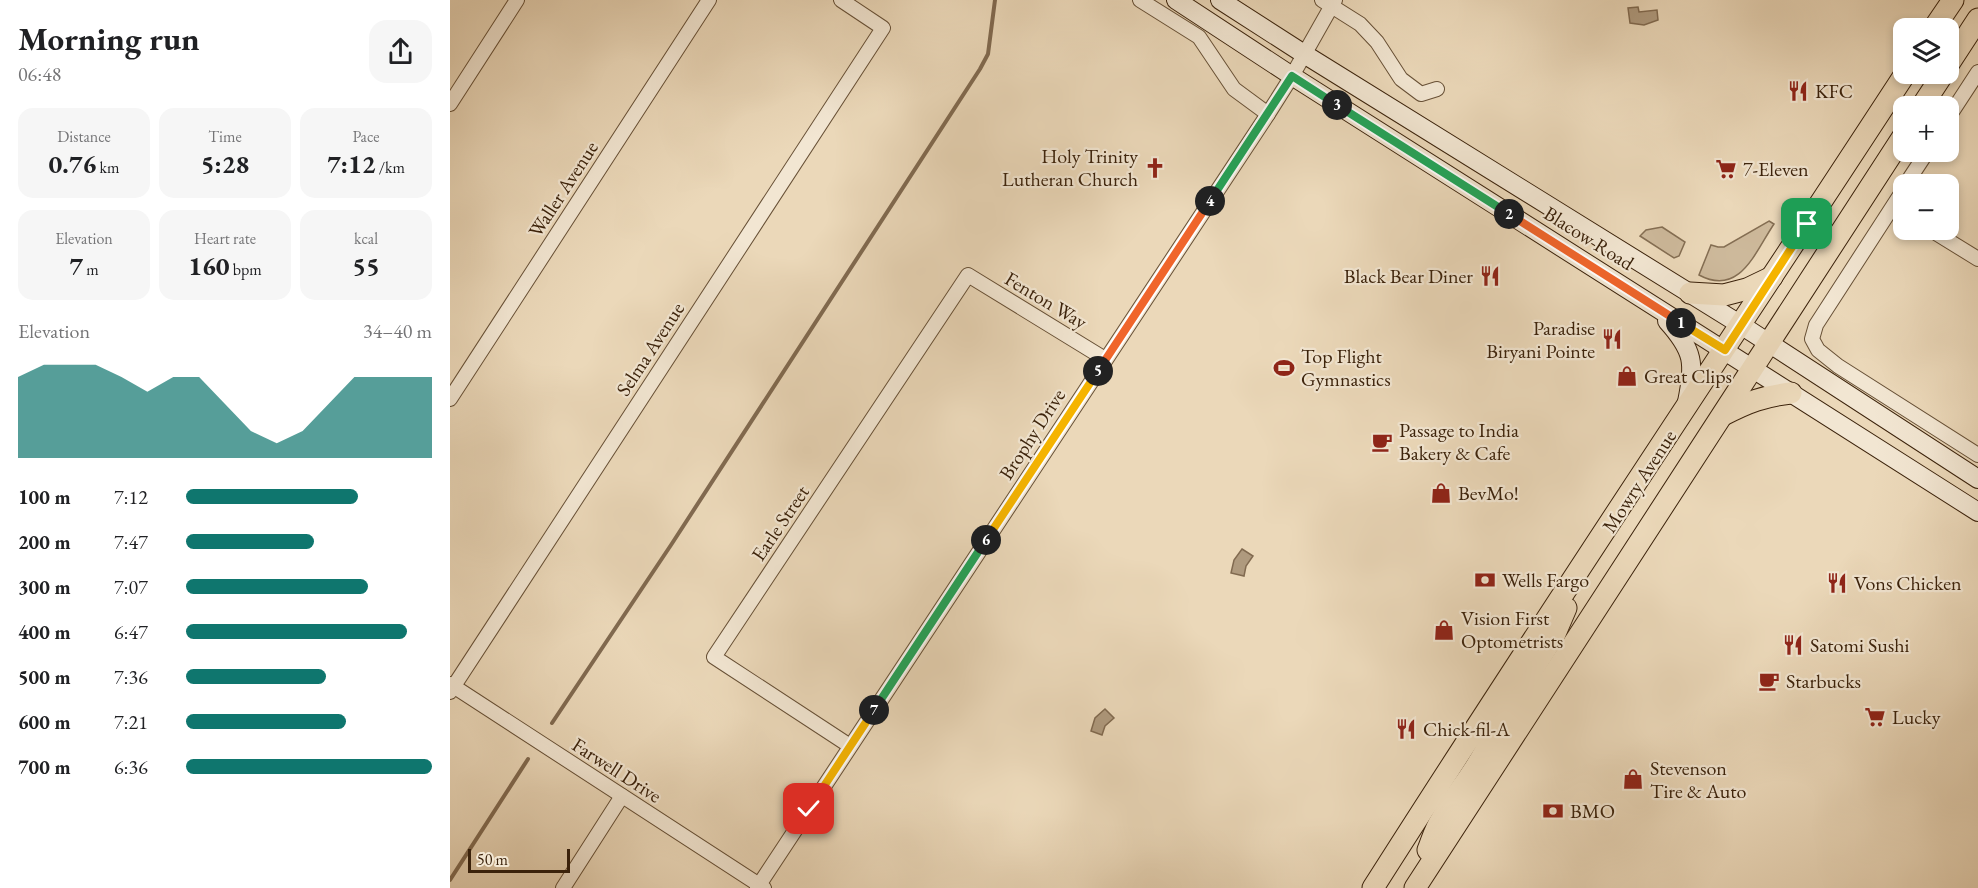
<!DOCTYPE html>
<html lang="en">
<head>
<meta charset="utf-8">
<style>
	:root { --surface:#fff; --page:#f6f6f6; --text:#202124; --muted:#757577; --accent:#0f766e }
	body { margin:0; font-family:"EB Garamond",serif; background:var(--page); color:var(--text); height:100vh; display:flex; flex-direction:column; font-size:22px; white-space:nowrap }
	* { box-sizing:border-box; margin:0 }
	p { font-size:20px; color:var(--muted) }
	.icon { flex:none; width:33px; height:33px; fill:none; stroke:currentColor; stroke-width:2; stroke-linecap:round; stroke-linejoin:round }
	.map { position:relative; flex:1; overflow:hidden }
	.side { display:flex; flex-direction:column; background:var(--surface); width:450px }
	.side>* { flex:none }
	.controls { position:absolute; left:1443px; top:18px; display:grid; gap:12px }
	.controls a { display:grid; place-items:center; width:66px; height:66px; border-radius:12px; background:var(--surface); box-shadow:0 3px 9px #0003; font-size:30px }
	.scale { position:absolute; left:18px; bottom:15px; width:102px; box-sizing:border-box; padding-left:6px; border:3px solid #3b220b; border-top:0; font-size:16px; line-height:21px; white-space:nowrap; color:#3b220b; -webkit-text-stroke:4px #f2e6d2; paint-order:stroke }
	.pin { position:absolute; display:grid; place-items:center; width:51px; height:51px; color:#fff; margin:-26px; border-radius:12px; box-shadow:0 3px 9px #0006 }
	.km { position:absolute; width:30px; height:30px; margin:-15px; border-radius:50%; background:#222; color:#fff; font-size:16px; line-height:30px; text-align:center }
	.round { display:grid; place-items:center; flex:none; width:63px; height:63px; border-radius:18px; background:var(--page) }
	.headline { display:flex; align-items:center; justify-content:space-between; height:102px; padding:0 18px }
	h1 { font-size:33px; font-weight:700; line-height:45px }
	.stats { display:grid; grid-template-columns:repeat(3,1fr); gap:9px; height:102px; padding:6px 18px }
	.stats div { display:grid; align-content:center; border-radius:15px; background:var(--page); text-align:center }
	.stats b { font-size:26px; font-weight:700 }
	.stats small { font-size:16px; font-weight:400 }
	.stats p { font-size:16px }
	.chart { height:168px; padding:12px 18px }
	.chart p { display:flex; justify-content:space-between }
	.chart svg { width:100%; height:108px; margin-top:6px; fill:var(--accent); opacity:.7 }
	ul { padding:0 18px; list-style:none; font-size:20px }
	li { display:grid; grid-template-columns:96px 72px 1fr; align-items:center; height:45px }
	li i { height:15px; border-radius:8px; background:var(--accent) }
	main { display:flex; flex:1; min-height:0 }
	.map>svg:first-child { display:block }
	.green { fill:#cdb99b; stroke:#846e53; stroke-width:1.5 }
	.water { fill:#af9a7e; stroke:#816a50; stroke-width:1.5 }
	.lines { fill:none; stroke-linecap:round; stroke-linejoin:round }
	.stream { stroke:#816a50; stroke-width:4 }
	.minor-casing { stroke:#675036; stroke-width:16 }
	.secondary-casing { stroke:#3b220b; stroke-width:20 }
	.primary-casing { stroke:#3b220b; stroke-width:23 }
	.minor { stroke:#f2e6d2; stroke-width:14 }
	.secondary { stroke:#f2e6d2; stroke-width:18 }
	.primary { stroke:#ebd8b9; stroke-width:21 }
	.split-1-casing { stroke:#fff; stroke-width:12 }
	.split-2-casing { stroke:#fff; stroke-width:12 }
	.split-3-casing { stroke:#fff; stroke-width:12 }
	.split-4-casing { stroke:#fff; stroke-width:12 }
	.split-5-casing { stroke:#fff; stroke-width:12 }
	.split-6-casing { stroke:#fff; stroke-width:12 }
	.split-7-casing { stroke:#fff; stroke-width:12 }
	.split-8-casing { stroke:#fff; stroke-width:12 }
	.split-1 { stroke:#f5b400; stroke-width:8 }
	.split-2 { stroke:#f0652b; stroke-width:8 }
	.split-3 { stroke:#22a559; stroke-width:8 }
	.split-4 { stroke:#22a559; stroke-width:8 }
	.split-5 { stroke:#f0652b; stroke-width:8 }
	.split-6 { stroke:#f5b400; stroke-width:8 }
	.split-7 { stroke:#22a559; stroke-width:8 }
	.split-8 { stroke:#f5b400; stroke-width:8 }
	.labels { text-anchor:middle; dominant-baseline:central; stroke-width:4.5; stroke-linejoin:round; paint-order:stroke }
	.poi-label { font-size:20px; fill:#3b220b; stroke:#f2e6d2; text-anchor:start }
	.street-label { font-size:20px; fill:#3b220b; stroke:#f2e6d2 }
</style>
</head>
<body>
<main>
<section class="side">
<div class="headline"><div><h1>Morning run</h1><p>06:48</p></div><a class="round"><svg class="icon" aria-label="share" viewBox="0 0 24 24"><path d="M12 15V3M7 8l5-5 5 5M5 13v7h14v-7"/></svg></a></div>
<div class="stats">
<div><p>Distance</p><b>0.76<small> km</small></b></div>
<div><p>Time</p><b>5:28</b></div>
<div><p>Pace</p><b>7:12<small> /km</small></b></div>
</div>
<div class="stats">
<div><p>Elevation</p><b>7<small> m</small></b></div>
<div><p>Heart rate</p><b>160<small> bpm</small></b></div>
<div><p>kcal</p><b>55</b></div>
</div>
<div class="chart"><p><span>Elevation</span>34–40 m</p>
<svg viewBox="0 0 160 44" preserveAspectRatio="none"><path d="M0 44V11L10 6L20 6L30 6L40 11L50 17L60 11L70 11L80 22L90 33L100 38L110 33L120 22L130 11L140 11L150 11L160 11V44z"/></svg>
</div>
<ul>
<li><b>100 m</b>7:12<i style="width:70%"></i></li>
<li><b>200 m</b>7:47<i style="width:52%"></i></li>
<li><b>300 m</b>7:07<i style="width:74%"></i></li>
<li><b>400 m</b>6:47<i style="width:90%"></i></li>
<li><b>500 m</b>7:36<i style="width:57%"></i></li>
<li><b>600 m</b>7:21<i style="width:65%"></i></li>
<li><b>700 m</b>6:36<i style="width:100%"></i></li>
</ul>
</section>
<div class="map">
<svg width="1528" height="888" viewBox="0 0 1528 888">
	<rect width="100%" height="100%" fill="#ebd8b9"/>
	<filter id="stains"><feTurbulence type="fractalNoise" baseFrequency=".00333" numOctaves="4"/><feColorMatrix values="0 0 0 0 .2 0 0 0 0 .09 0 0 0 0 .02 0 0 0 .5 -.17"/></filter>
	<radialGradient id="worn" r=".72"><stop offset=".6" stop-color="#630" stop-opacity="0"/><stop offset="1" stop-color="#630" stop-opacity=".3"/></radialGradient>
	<g class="green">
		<path d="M1319,221L1324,224C1305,252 1290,297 1249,275L1261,245L1268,247H1274Z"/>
		<polygon points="1212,227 1235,242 1229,256 1224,258 1190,236 1196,230"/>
	</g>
	<g class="water">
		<polygon points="1188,7 1189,12 1207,10 1208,20 1194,25 1180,23 1178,8"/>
		<polygon points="792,549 803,556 796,566 794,576 781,573 784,560"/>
		<polygon points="655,709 664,718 655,726 652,735 641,731 645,718"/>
	</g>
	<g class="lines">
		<g class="stream">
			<polyline points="102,723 221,545 530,69 538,54 545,0"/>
			<polyline points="0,880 78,759"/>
		</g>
		<g class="minor-casing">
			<g id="minor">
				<polyline points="690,0 749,37 784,89 818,114"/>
				<polyline points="872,0 910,24 927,42 951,79 971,94 987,89"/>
				<polyline points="0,104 67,0"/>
				<polyline points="1498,118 1528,72"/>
				<polyline points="1456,184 1477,152"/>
				<polyline points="1454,189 1366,325 1362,339 1368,350 1388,366 1528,455"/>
				<polyline points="1481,230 1528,259"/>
				<polyline points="0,399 259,0"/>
				<polyline points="0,684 314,888"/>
				<polyline points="0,692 433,28 391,0"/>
				<polyline points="400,746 264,657 518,275 655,359"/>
				<polyline points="113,888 172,796"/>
				<polyline points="307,888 818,114 842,76 885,0"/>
			</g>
		</g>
		<g class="secondary-casing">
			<g id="secondary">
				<polyline points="726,0 842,76 1528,512"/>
				<polyline points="770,0 854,54 1291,325 1528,479"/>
				<path d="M1217,321C1244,351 1245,363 1237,402"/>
			</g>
		</g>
		<g class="primary-casing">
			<g id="primary">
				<polyline points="1484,28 1503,0"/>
				<polyline points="1498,65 1528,19"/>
				<polyline points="1472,106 1493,74"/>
				<polyline points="1240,293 1274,295 1297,289 1322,277"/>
				<path d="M1273,415C1298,402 1314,396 1341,393"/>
				<polyline points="1059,742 1053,731 1054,715 1104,636 1116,608"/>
				<path d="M978,850C982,840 985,829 991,820C1009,785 1045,754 1045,713"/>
				<path d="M923,888C1097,614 1278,345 1455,74"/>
				<polyline points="965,888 1454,135"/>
			</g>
		</g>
		<use href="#minor" class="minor"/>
		<use href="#secondary" class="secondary"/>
		<use href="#primary" class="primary"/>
	</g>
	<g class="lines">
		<g class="split-1-casing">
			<polyline id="split-1" points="1231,323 1275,350 1357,224"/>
		</g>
		<g class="split-2-casing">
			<polyline id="split-2" points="1059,214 1231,323"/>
		</g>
		<g class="split-3-casing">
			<polyline id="split-3" points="887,105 1059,214"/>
		</g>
		<g class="split-4-casing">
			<polyline id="split-4" points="760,201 842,76 887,105"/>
		</g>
		<g class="split-5-casing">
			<polyline id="split-5" points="648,371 760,201"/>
		</g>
		<g class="split-6-casing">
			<polyline id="split-6" points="536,540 648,371"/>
		</g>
		<g class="split-7-casing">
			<polyline id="split-7" points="424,710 536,540"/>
		</g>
		<g class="split-8-casing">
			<polyline id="split-8" points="359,809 424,710"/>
		</g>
		<use href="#split-1" class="split-1"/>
		<use href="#split-2" class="split-2"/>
		<use href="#split-3" class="split-3"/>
		<use href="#split-4" class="split-4"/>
		<use href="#split-5" class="split-5"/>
		<use href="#split-6" class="split-6"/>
		<use href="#split-7" class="split-7"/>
		<use href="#split-8" class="split-8"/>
	</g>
	<defs>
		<g id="restaurant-bare" transform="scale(1.62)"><path d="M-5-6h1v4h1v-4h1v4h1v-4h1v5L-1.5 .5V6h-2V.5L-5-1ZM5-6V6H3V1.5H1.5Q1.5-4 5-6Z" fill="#8f2418" stroke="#f2e6d2" stroke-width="2.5" paint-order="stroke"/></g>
		<g id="church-bare" transform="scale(1.62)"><path d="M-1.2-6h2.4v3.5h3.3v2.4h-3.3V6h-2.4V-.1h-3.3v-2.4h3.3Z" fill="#8f2418" stroke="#f2e6d2" stroke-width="2.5" paint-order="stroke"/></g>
		<g id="supermarket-bare" transform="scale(1.62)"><path d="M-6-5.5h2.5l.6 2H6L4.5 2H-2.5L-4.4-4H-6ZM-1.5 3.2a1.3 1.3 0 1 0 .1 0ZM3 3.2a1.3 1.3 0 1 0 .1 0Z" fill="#8f2418" stroke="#f2e6d2" stroke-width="2.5" paint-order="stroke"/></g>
		<g id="stadium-bare" transform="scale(1.62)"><path d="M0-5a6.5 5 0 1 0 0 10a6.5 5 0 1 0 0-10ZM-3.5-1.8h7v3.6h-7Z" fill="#8f2418" stroke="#f2e6d2" stroke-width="2.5" paint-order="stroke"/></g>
		<g id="shop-bare" transform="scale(1.62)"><path d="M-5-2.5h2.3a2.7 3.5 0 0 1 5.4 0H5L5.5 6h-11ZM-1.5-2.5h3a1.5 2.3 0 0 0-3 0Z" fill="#8f2418" stroke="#f2e6d2" stroke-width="2.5" paint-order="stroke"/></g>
		<g id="cafe-bare" transform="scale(1.62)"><path d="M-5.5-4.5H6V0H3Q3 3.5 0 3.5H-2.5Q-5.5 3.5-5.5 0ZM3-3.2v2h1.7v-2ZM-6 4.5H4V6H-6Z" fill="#8f2418" stroke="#f2e6d2" stroke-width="2.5" paint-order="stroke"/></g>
		<g id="bank-bare" transform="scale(1.62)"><path d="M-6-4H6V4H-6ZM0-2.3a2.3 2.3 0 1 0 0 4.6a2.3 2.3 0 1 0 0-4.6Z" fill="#8f2418" stroke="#f2e6d2" stroke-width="2.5" paint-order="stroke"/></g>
	</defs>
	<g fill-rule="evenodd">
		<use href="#restaurant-bare" x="1348" y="91"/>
		<use href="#church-bare" x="705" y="168"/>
		<use href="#supermarket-bare" x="1276" y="169"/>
		<use href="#restaurant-bare" x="1040" y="276"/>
		<use href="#restaurant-bare" x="1162" y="339"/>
		<use href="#stadium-bare" x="834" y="368"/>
		<use href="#shop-bare" x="1177" y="376"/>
		<use href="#cafe-bare" x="932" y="442"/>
		<use href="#shop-bare" x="991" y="493"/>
		<use href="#bank-bare" x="1035" y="580"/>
		<use href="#restaurant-bare" x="1387" y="583"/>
		<use href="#shop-bare" x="994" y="630"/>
		<use href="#restaurant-bare" x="1343" y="645"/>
		<use href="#cafe-bare" x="1319" y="681"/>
		<use href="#supermarket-bare" x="1425" y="717"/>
		<use href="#restaurant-bare" x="956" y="729"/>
		<use href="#shop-bare" x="1183" y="779"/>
		<use href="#bank-bare" x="1103" y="811"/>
	</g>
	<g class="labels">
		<g class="poi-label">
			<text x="1365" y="91">KFC</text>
			<text x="688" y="156" text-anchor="end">Holy Trinity<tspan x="688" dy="23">Lutheran Church</tspan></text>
			<text x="1293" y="169">7-Eleven</text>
			<text x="1023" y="276" text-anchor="end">Black Bear Diner</text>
			<text x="1145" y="328" text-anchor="end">Paradise<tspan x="1145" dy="23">Biryani Pointe</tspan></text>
			<text x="851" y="356">Top Flight<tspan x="851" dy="23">Gymnastics</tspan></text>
			<text x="1194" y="376">Great Clips</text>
			<text x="949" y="430">Passage to India<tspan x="949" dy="23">Bakery &amp; Cafe</tspan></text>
			<text x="1008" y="493">BevMo!</text>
			<text x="1052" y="580">Wells Fargo</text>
			<text x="1404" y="583">Vons Chicken</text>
			<text x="1011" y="618">Vision First<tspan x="1011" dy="23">Optometrists</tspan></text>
			<text x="1360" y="645">Satomi Sushi</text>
			<text x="1336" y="681">Starbucks</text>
			<text x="1442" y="717">Lucky</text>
			<text x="973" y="729">Chick-fil-A</text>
			<text x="1200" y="768">Stevenson<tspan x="1200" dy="23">Tire &amp; Auto</tspan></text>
			<text x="1120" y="811">BMO</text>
		</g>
		<g class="street-label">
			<text transform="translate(113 189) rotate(-57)">Waller Avenue</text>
			<text transform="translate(1139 238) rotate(32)">Blacow Road</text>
			<text transform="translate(596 300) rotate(31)">Fenton Way</text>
			<text transform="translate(200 349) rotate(-57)">Selma Avenue</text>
			<text transform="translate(582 434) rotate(-57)">Brophy Drive</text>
			<text transform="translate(1189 481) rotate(-57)">Mowry Avenue</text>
			<text transform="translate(330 523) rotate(-56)">Earle Street</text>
			<text transform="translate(167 770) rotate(33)">Farwell Drive</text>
		</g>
	</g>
	<rect width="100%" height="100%" filter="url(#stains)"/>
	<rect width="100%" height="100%" fill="url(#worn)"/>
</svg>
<div class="controls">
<a><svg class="icon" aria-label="layers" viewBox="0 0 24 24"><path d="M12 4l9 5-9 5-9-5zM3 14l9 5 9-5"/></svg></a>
<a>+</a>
<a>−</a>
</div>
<div class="scale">50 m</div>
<div class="pin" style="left:1357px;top:224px;background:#1e9e55"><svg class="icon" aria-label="arrive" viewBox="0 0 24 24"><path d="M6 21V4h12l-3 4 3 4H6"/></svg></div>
<div class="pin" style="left:359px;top:809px;background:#d93025"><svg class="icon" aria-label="check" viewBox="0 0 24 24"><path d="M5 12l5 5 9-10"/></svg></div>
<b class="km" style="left:1231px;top:323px">1</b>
<b class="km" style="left:1059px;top:214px">2</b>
<b class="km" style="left:887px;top:105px">3</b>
<b class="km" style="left:760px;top:201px">4</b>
<b class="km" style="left:648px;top:371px">5</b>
<b class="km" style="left:536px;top:540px">6</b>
<b class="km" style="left:424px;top:710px">7</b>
</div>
</main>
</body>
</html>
